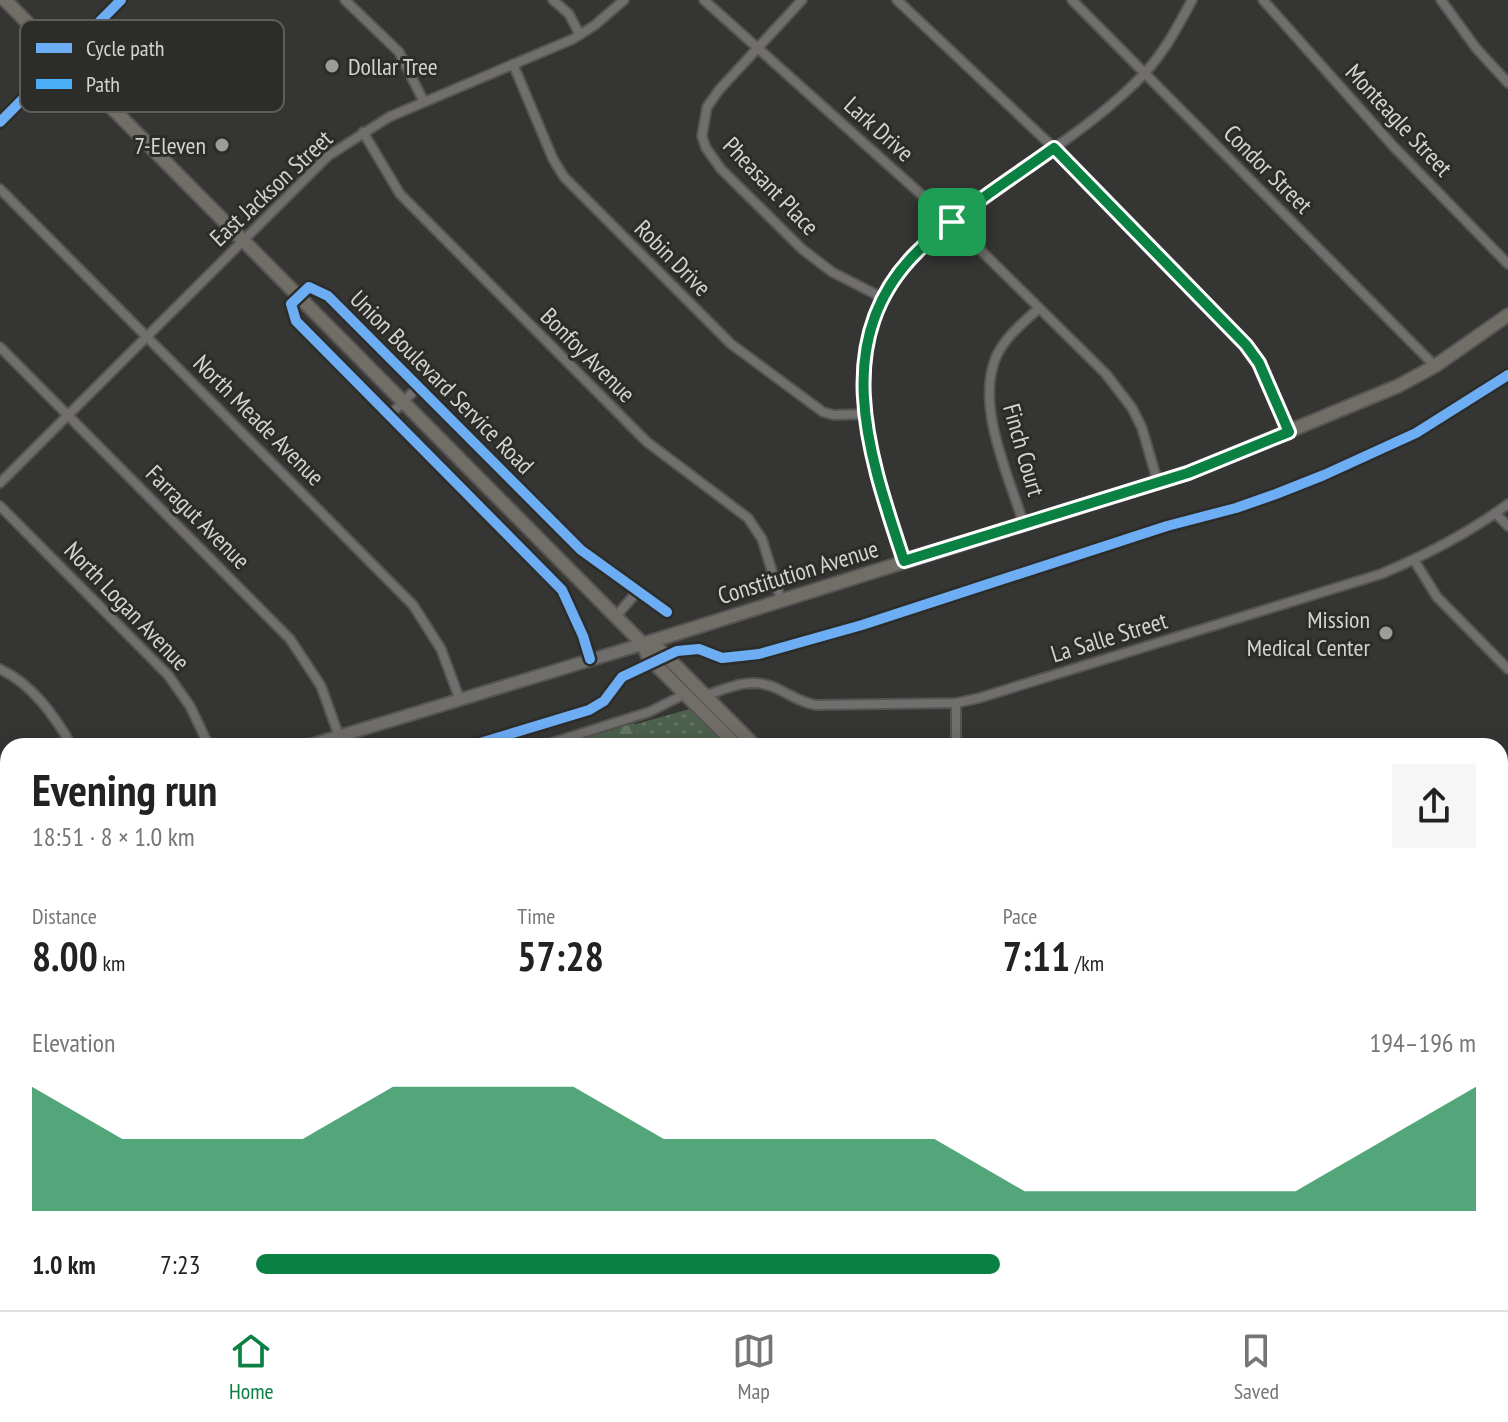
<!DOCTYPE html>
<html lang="en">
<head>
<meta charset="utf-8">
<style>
	:root { --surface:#fff; --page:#f6f6f6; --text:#222; --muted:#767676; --line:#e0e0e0; --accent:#0b8043 }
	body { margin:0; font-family:"PT Sans Narrow",sans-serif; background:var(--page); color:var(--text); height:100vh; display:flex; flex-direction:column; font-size:30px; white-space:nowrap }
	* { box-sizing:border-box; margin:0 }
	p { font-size:26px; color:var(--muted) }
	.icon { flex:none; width:44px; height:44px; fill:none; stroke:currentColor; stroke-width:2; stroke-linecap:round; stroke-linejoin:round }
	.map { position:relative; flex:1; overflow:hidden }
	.sheet { position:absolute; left:0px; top:738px; width:1508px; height:572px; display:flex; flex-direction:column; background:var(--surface); border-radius:24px 24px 0 0; box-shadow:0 4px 20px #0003 }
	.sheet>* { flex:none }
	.pin { position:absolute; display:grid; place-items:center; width:68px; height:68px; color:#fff; margin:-34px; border-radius:16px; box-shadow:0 4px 12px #0006 }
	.round { display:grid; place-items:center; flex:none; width:84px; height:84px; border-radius:0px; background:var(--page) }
	.summary { display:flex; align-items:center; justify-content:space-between; height:136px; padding:0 32px }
	h1 { font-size:44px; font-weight:700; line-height:60px }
	.figures { display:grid; grid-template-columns:repeat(3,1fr); gap:12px; height:136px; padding:8px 32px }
	.figures div { display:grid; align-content:center }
	.figures b { font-size:40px; font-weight:700 }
	.figures small { font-size:22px; font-weight:400 }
	.figures p { font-size:22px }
	.chart { height:224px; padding:16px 32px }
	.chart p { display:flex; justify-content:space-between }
	.chart svg { width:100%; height:144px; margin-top:8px; fill:var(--accent); opacity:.7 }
	ul { padding:0 32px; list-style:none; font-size:26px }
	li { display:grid; grid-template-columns:128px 96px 1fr; align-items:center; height:60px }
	li i { height:20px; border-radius:10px; background:var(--accent) }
	.tabs { display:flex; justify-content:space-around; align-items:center; height:112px; border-top:2px solid var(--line); background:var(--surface); font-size:22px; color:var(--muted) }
	.tabs a { display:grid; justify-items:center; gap:4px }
	.tabs .selected { color:var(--accent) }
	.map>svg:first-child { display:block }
	.built { fill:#3f3f37 }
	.grass { fill:url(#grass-dots) }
	.forest { fill:url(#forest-firs) }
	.water { fill:url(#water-ripples) }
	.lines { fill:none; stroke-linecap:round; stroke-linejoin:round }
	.stream { stroke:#092829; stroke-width:3 }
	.minor-casing { stroke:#555453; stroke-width:12 }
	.tertiary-casing { stroke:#555453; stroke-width:14 }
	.secondary-casing { stroke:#555453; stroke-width:15 }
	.primary-casing { stroke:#555453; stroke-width:16 }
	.minor { stroke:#706f6e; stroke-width:8 }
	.tertiary { stroke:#706f6e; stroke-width:10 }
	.secondary { stroke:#706e6b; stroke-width:11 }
	.primary { stroke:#716d67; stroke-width:12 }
	.quiet { stroke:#49aef6; stroke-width:8; stroke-dasharray:16 8; stroke-linecap:butt }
	.cycleway-casing { stroke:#2c2c29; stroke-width:15 }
	.cycleway { stroke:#6dadf4; stroke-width:10 }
	.route-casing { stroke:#fff; stroke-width:16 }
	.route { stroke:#0b8043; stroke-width:10 }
	.poi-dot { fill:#9c9c9b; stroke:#2c2c29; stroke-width:3 }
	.labels { text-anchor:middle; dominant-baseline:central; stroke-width:6; stroke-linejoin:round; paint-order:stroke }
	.poi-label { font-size:24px; fill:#d4d3d2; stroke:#2c2c29; text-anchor:end }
	.street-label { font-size:24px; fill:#d4d3d2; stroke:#2c2c29 }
	.key { fill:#2c2c29; stroke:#5e5e5c; stroke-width:2 }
	.key-label { font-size:22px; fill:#d4d3d2 }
</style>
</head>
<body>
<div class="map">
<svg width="1508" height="1310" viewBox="0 0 1508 1310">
	<defs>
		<pattern id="grass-dots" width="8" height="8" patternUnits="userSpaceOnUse" patternTransform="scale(2)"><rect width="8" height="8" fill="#4c614e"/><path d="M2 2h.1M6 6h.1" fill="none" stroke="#657767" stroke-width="1.8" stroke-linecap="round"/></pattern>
		<pattern id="forest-firs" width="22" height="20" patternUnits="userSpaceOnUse" patternTransform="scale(2)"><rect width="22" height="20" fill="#4c614e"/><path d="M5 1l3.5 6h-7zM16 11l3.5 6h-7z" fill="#657767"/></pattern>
		<pattern id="water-ripples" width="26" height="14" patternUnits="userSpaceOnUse" patternTransform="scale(2)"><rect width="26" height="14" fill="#092829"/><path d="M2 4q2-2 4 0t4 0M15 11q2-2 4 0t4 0" fill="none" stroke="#2c4647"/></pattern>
	</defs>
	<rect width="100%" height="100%" fill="#353534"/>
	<polygon class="built" points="889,1302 1280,1302 1284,1310 882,1310"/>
	<g class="grass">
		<polygon points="690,709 694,710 730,746 557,746"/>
		<polygon points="8,1202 8,1302 889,1302 882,1310 0,1310 0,1210"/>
	</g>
	<g class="forest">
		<polygon points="634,723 642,746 560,746"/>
		<polygon points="92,1302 194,1302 188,1310 146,1310 132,1302 119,1310 98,1310"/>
	</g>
	<polygon class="water" points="570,1302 692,1302 696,1310 560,1310"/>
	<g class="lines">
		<polyline class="stream" points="178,1310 181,1302"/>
		<g class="minor-casing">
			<g id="minor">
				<polyline points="345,0 399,52 424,102"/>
				<polyline points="553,0 569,14 580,35"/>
				<polyline points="704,0 952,222 1106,374 1132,408 1142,428 1158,483"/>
				<polyline points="802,0 719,90 707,107 702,136 706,148 721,169 802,249 832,272 883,298"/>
				<polyline points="897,0 1054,148 1235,332 1259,363 1289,432"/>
				<polyline points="1072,0 1435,366"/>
				<polyline points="1263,0 1394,147 1508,264"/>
				<polyline points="1441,0 1476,48 1508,83"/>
				<polyline points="513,64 553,159 564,177 731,344 823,412 834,415 865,414"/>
				<polyline points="363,132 400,194 647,442 748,518 762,539 781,600"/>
				<polyline points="0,189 413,605 441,649 460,700"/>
				<polyline points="0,347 290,639 321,686 339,736"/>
				<polyline points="389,416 418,387"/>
				<polyline points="0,483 328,156 389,117 573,39 595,25 624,0"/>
				<polyline points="0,506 168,675 190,706 209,746"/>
				<polyline points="1495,513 1508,526"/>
				<path d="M1024,525C1009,476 974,404 997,355C1006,336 1024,322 1039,308"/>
				<polyline points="1414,560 1437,597 1508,669"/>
				<path d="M904,561C883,498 858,434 863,366C869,282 935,234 998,188C1043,155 1093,124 1133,85C1160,60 1175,32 1192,0"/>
				<polyline points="616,616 638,591"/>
				<polyline points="590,659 583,636 562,590 303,328 296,321 291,304 309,287 328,296 581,550 667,612"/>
				<path d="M0,669C32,684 54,715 72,746"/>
				<path d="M705,696C731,686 754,676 780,690C792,696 802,703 816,705L956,703L979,698L1381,574C1426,555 1469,533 1508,504"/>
				<polyline points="542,746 649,712 685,694"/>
				<polyline points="956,746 956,703"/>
				<polyline points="1500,817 1508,809"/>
				<polyline points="0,980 8,978"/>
				<polyline points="1500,994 1508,986"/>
				<polyline points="1500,1049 1508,1057"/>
				<polyline points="0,1109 8,1100"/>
				<polyline points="1500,1227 1508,1235"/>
			</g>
		</g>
		<g class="tertiary-casing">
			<polyline id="tertiary" points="0,122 121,0"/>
		</g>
		<g class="secondary-casing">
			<g id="secondary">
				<polyline points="307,746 643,644"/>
				<polyline points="0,842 8,840"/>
			</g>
		</g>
		<g class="primary-casing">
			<g id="primary">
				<polyline points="5,0 643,644 648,657 737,746"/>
				<polyline points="643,644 1188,473 1398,386 1435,366 1508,315"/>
				<polyline points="643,644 659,649 755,746"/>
				<polyline points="1296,1302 1304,1310"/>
			</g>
		</g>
		<use href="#minor" class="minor"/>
		<use href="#tertiary" class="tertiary"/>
		<use href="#secondary" class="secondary"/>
		<use href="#primary" class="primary"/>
		<polyline class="quiet" points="0,890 8,887"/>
		<g class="cycleway-casing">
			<g id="cycleway">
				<polyline points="0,122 121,0"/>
				<polyline points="590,659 583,636 562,590 303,328 296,321 291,304 309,287 328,296 581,550 667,612"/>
				<polyline points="470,746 589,710 604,701 622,677 677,651 699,649 722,658 759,654 862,625 1167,526 1236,508 1276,494 1324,475 1416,433 1508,375"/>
			</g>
		</g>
		<use href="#cycleway" class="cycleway"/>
	</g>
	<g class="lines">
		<g class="route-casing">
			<path id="route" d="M1054,148L1246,345L1259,363L1289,432L1188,473L904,561C870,458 827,340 918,251C958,212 1008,181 1054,148Z"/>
		</g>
		<use href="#route" class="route"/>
	</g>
	<g class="poi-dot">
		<circle cx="332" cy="66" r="8"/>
		<circle cx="222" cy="145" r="8"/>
		<circle cx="1386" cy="633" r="8"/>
	</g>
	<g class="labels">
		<g class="poi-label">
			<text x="348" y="66" text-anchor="start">Dollar Tree</text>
			<text x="206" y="145">7-Eleven</text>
			<text x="1370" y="619">Mission<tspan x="1370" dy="28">Medical Center</tspan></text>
		</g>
		<g class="street-label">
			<text transform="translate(1399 120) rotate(47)">Monteagle Street</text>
			<text transform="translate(879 129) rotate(42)">Lark Drive</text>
			<text transform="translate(1268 169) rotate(45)">Condor Street</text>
			<text transform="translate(771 186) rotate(46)">Pheasant Place</text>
			<text transform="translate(271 188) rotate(-43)">East Jackson Street</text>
			<text transform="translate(673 258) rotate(45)">Robin Drive</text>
			<text transform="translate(588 355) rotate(45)">Bonfoy Avenue</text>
			<text transform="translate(442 382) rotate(45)">Union Boulevard Service Road</text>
			<text transform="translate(259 420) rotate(45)">North Meade Avenue</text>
			<text transform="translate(1024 450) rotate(74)">Finch Court</text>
			<text transform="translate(198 517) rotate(45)">Farragut Avenue</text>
			<text transform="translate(798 572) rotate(-17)">Constitution Avenue</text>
			<text transform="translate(127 606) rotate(46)">North Logan Avenue</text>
			<text transform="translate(1109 637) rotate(-17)">La Salle Street</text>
		</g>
	</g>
	<rect x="20" y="20" width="264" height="92" rx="12" class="key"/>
	<rect x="36" y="43" width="36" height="10" fill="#6dadf4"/>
	<rect x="36" y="79" width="36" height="10" fill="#49aef6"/>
	<g class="key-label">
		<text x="86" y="56">Cycle path</text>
		<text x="86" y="92">Path</text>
	</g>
</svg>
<div class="pin" style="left:952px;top:222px;background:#1e9e55"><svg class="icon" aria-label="arrive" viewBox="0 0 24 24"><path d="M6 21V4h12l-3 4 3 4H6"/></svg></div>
<section class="sheet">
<div class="summary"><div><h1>Evening run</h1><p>18:51 · 8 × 1.0 km</p></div><a class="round"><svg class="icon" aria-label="share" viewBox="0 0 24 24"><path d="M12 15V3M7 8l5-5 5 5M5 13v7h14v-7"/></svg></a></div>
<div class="figures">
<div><p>Distance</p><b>8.00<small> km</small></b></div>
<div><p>Time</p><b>57:28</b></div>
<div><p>Pace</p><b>7:11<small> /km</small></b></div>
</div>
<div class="chart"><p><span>Elevation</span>194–196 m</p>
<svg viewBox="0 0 160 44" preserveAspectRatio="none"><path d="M0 44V6L10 22L20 22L30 22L40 6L50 6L60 6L70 22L80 22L90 22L100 22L110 38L120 38L130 38L140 38L150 22L160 6V44z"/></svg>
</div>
<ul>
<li><b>1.0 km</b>7:23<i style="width:61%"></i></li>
</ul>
</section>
</div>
<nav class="tabs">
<a class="selected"><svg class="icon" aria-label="home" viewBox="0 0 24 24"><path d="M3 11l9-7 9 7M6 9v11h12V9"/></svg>Home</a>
<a><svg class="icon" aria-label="map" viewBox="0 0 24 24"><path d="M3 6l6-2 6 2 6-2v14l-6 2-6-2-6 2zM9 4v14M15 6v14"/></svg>Map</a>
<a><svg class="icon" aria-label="saved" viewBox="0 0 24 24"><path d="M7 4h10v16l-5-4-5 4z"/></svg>Saved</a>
</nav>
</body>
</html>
